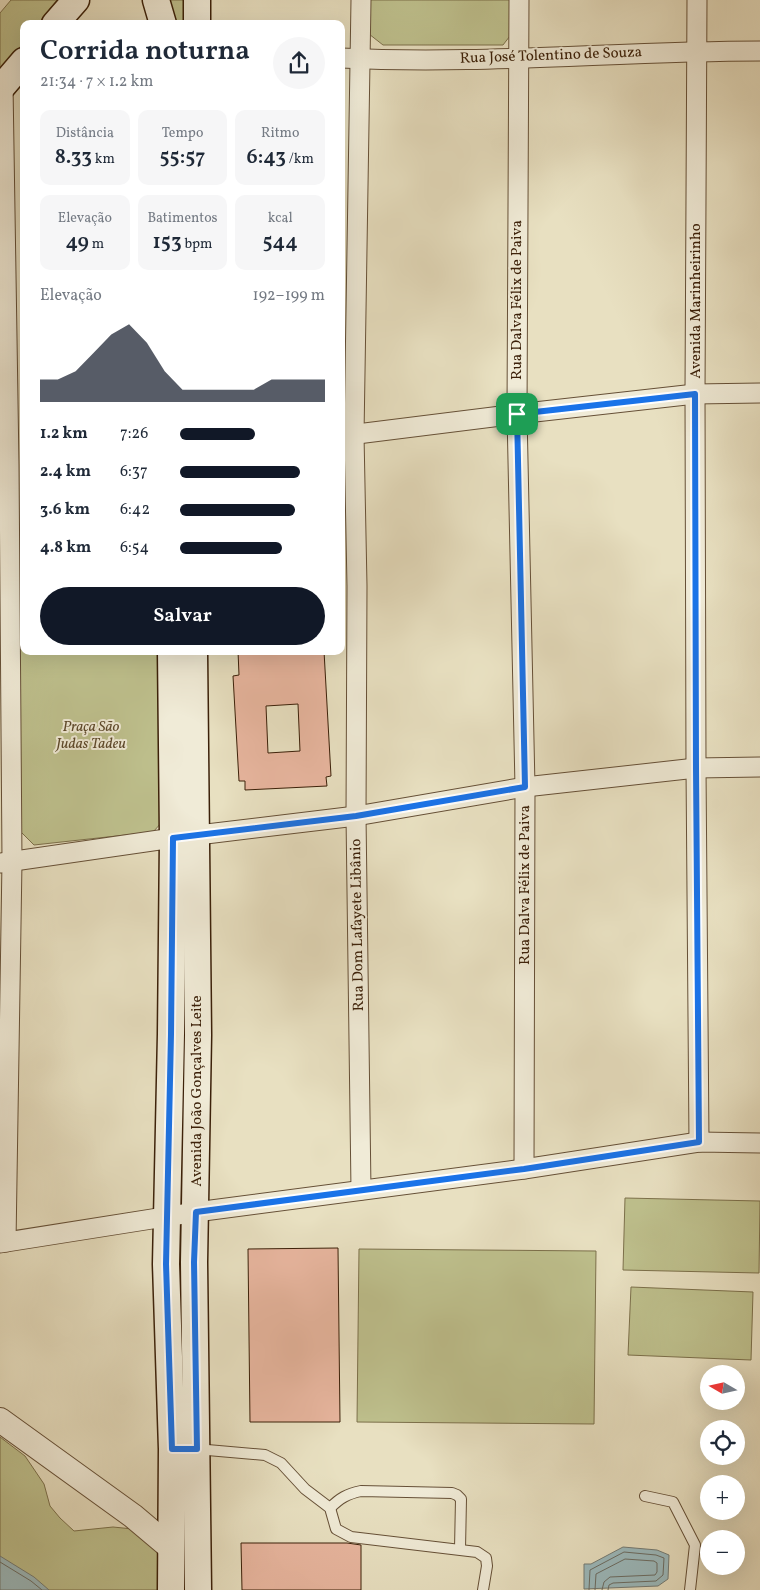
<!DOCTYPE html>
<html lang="pt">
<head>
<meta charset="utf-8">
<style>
	:root { --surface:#fff; --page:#f6f6f7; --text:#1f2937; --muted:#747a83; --accent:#111827 }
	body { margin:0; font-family:Vollkorn,serif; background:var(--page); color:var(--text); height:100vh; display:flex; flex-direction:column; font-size:19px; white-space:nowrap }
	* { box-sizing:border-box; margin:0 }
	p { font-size:16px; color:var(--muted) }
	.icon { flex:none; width:28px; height:28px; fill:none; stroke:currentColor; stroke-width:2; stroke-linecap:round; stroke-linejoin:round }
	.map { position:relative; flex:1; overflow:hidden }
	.panel { position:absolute; left:20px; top:20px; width:325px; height:635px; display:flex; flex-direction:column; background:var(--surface); border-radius:10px; box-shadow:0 5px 20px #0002 }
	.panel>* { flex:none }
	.needle { width:32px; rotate:279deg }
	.tools { position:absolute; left:700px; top:1365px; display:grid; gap:10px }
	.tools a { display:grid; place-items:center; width:45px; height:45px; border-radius:50%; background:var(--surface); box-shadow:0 5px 20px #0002; font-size:25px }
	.pin { position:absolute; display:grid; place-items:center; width:42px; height:42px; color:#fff; margin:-21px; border-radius:10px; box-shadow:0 2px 8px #0006 }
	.round { display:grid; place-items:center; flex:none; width:52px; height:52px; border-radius:26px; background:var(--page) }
	.headline { display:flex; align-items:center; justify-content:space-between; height:85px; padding:0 20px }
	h1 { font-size:28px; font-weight:600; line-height:38px }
	.stats { display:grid; grid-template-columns:repeat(3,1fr); gap:8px; height:85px; padding:5px 20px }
	.stats div { display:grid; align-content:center; border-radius:10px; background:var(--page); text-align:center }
	.stats b { font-size:21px; font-weight:600 }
	.stats small { font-size:14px; font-weight:400 }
	.stats p { font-size:14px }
	.chart { height:140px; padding:10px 20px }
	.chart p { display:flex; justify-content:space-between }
	.chart svg { width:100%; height:90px; margin-top:5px; fill:var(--accent); opacity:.7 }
	.button { display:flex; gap:10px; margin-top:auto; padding:10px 20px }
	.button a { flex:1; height:58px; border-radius:30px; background:var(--accent); color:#fff; font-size:20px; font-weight:600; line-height:58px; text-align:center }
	ul { padding:0 20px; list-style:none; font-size:16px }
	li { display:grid; grid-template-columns:80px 60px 1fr; align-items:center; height:38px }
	li i { height:12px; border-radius:6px; background:var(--accent) }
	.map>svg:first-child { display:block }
	.green { fill:#bec08d; stroke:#7c704b }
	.water { fill:#9cbabd; stroke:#757c75 }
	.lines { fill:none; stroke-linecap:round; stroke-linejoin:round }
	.shore { stroke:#6c6d63; stroke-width:1 }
	.building { fill:#e7b59e; stroke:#3b2009; fill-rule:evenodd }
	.service-casing { stroke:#665037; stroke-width:12 }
	.minor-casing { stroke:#665037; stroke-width:21 }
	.tertiary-casing { stroke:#665037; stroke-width:26 }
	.secondary-casing { stroke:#3b2009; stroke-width:29 }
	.service { stroke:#f0ebd7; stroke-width:10 }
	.minor { stroke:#f0ebd7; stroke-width:19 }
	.tertiary { stroke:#f0ebd7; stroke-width:24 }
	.secondary { stroke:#f0ebd7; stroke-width:26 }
	.route-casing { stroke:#fff; stroke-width:10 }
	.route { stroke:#1a73e8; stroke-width:6 }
	.labels { text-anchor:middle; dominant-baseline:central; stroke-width:4; stroke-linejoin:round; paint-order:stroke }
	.street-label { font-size:15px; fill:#3b2009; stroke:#f0ebd7 }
	.park-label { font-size:15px; font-style:italic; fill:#5c482a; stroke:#f0ebd7 }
</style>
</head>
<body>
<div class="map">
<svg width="760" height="1590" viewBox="0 0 760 1590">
	<rect width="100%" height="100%" fill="#e8e0c1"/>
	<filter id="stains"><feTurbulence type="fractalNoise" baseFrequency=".004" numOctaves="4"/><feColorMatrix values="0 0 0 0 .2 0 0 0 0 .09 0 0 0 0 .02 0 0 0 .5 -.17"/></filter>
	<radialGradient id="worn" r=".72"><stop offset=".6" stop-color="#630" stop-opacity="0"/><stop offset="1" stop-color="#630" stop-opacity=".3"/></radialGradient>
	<g class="green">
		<polygon points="11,0 57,0 38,24 24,24 24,42 0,72 0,13"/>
		<polygon points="163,0 189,0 190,24 171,24"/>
		<polygon points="369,0 512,0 513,32 503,45 383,45 369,34"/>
		<polygon points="17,571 24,572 24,651 161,651 163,821 153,832 34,845 21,832"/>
		<polygon points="625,1198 760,1201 759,1273 623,1270"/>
		<polygon points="359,1249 596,1251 594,1424 357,1422"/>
		<polygon points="631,1287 753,1292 751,1360 628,1355"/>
		<polygon points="0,1437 25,1456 44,1484 50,1506 60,1518 74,1531 113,1527 133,1529 163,1557 166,1590 0,1590"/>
	</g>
	<g class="water">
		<polygon points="623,1547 657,1550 669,1555 668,1579 658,1586 584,1589 584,1564 591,1564"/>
		<polygon points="0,1556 34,1577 49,1590 0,1590"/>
	</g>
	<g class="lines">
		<g class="shore">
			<polyline points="0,1562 31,1581 42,1590"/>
			<polyline points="589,1590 590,1570 624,1552 656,1555 664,1558 663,1575 656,1581 613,1583 609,1585 608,1590"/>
			<polyline points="595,1590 596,1574 625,1559 654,1561 657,1563 657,1572 655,1575 610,1577 604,1582 602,1590"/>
		</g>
	</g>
	<g class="building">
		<path d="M238,651H324L331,776L326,777L327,786L245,790V781H239L233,676L239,675ZM298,704L300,751L268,753L266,706Z"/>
		<polygon points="338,1248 340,1422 250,1422 248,1249"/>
		<polygon points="241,1543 347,1543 361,1545 361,1590 242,1590"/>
	</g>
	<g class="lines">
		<g class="service-casing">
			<g id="service">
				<polyline points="196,1449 265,1455 281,1463 305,1489 330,1508 336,1529 351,1537 477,1552 486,1558 487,1566 483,1590"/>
				<polyline points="645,1496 673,1502 695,1545 690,1590"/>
				<path d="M330,1508C340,1498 347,1494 361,1491L452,1493L457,1495L461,1499L460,1549"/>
			</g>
		</g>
		<g class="minor-casing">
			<g id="minor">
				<polyline points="361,0 354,435 357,586 356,816 361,1190"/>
				<polyline points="519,0 517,414 525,787 524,1169"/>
				<polyline points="697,0 695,394 696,768 699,1142"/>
				<path d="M341,58C481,65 620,51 760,51"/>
				<polyline points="3,85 9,464 12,861 6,1242"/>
				<polyline points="341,436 517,414 695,394 760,393"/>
				<polyline points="0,863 173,838 356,816 525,787 696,768 760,767"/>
				<polyline points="0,1243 196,1212 524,1169 699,1142 760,1143"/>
			</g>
		</g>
		<g class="tertiary-casing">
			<polyline id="tertiary" points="0,1420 133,1516 171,1548"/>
		</g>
		<g class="secondary-casing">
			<g id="secondary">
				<polyline points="156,0 163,24"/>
				<polyline points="197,0 197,24"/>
				<polyline points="55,24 76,0"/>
				<polyline points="0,89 24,61"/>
				<polyline points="171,651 173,838 171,1034 166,1264 172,1449 171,1590"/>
				<polyline points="194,651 198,1035 194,1262 198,1590"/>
			</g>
		</g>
		<use href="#service" class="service"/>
		<use href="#minor" class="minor"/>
		<use href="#tertiary" class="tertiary"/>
		<use href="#secondary" class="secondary"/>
	</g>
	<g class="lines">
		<g class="route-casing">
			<polygon id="route" points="695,394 696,768 699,1142 524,1169 196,1212 194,1262 197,1449 172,1449 166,1264 171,1034 173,838 356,816 525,787 517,414"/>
		</g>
		<use href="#route" class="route"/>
	</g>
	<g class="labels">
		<g class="street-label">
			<text transform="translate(551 56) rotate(-2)">Rua José Tolentino de Souza</text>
			<text transform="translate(517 300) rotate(-90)">Rua Dalva Félix de Paiva</text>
			<text transform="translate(696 301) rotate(-90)">Avenida Marinheirinho</text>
			<text transform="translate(525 885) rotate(-90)">Rua Dalva Félix de Paiva</text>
			<text transform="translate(358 925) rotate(-91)">Rua Dom Lafayete Libânio</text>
			<text transform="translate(197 1091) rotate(-90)">Avenida João Gonçalves Leite</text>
		</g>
		<g class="park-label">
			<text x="91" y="727">Praça São<tspan x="91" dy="17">Judas Tadeu</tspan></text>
		</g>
	</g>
	<rect width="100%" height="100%" filter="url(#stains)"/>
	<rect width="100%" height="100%" fill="url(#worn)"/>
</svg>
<div class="tools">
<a><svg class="needle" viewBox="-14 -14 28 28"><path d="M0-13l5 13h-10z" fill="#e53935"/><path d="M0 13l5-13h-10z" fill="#747a83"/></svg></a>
<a><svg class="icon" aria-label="locate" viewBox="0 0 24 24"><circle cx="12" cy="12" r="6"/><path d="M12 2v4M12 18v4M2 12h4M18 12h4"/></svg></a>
<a>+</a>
<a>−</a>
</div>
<div class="pin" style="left:517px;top:414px;background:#1e9e55"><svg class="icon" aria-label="arrive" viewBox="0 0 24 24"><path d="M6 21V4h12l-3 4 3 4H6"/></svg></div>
<section class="panel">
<div class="headline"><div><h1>Corrida noturna</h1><p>21:34 · 7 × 1.2 km</p></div><a class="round"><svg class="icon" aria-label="share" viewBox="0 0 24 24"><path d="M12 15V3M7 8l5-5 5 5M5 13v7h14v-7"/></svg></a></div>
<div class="stats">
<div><p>Distância</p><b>8.33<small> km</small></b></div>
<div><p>Tempo</p><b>55:57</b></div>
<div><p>Ritmo</p><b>6:43<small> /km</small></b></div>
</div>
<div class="stats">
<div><p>Elevação</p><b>49<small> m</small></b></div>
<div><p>Batimentos</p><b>153<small> bpm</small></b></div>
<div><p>kcal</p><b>544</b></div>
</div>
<div class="chart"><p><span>Elevação</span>192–199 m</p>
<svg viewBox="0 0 160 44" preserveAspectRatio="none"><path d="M0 44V33L10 33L20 29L30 20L40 11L50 6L60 15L70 29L80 38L90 38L100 38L110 38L120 38L130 33L140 33L150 33L160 33V44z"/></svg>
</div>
<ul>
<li><b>1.2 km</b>7:26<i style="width:52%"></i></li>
<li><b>2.4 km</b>6:37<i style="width:83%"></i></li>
<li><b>3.6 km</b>6:42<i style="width:79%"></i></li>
<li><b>4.8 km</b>6:54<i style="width:70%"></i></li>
</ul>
<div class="button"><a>Salvar</a></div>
</section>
</div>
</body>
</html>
